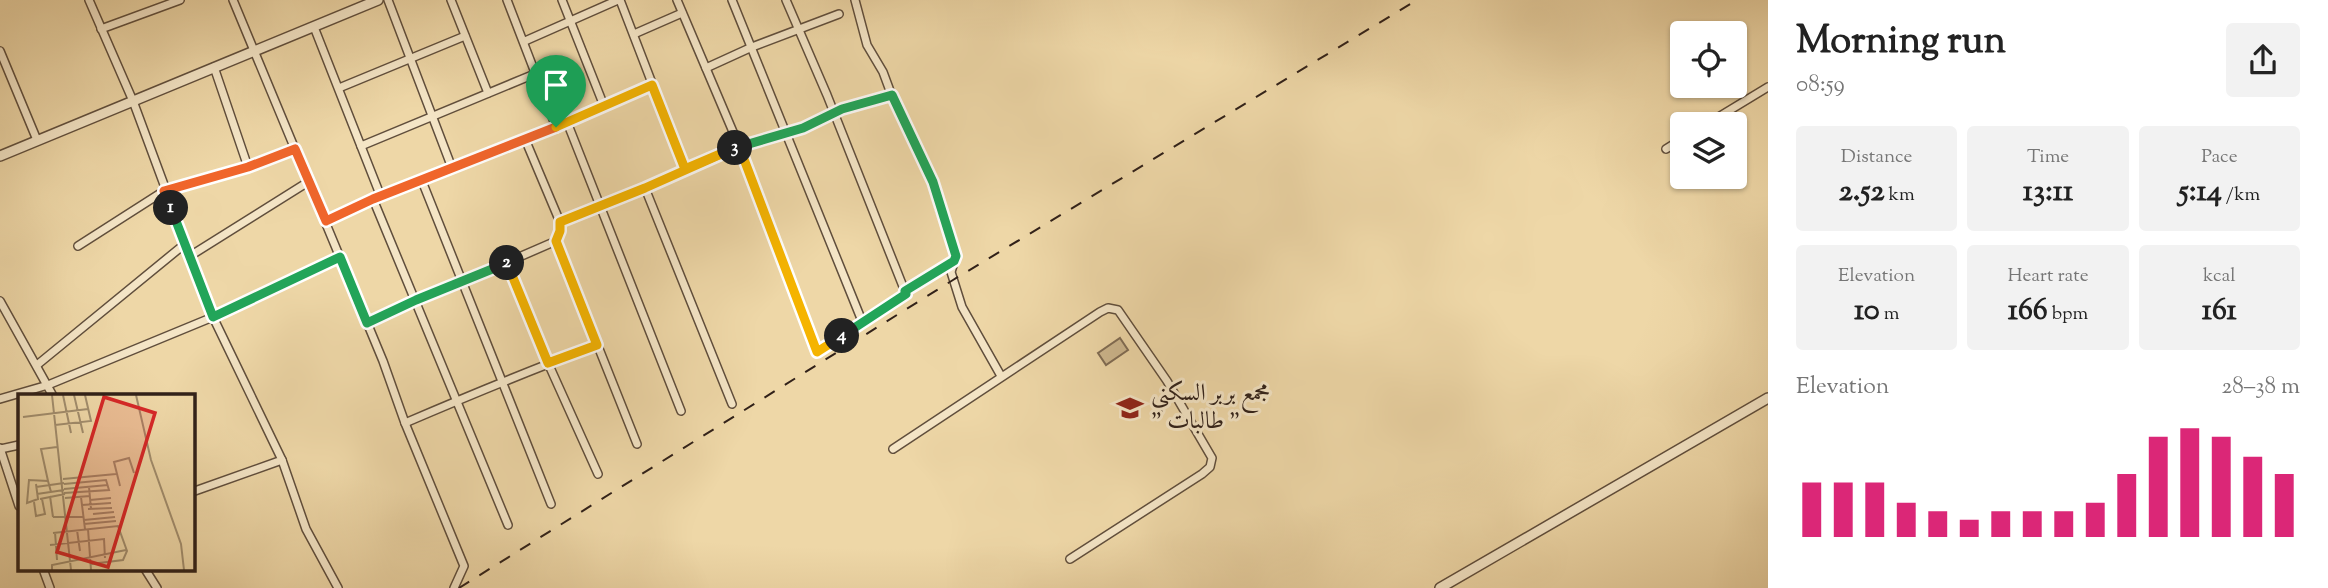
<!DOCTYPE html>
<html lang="en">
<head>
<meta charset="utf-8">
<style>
	:root { --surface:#fff; --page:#f2f2f2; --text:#222; --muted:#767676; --accent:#db2777 }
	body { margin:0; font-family:"Sorts Mill Goudy",Amiri,serif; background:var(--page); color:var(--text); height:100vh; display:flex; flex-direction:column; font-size:26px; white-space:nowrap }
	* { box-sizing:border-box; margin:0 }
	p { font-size:23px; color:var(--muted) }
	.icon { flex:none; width:38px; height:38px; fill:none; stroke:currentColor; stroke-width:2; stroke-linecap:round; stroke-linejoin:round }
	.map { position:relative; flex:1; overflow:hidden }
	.panel { display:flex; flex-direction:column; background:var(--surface); width:560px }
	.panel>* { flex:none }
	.fabs { position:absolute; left:1670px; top:21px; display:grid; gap:14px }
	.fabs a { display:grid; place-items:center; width:77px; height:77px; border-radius:7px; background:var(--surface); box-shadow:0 2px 5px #0004; font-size:35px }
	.pin { position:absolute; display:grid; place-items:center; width:60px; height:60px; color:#fff; margin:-72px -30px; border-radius:50% 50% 50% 0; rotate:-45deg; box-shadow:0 0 7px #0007 }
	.pin .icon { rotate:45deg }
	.km { position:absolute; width:35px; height:35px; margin:-18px; border-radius:50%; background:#222; color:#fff; font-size:19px; line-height:35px; text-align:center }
	.round { display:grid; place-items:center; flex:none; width:74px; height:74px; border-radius:7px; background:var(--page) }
	.head { display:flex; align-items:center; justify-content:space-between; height:119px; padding:0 28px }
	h1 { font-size:38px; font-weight:700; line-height:52px }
	.figures { display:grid; grid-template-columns:repeat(3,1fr); gap:10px; height:119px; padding:7px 28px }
	.figures div { display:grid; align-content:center; border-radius:7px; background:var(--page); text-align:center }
	.figures b { font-size:30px; font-weight:700 }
	.figures small { font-size:19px; font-weight:400 }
	.figures p { font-size:19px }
	.chart { height:196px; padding:14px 28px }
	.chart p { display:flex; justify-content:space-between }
	.chart svg { width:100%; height:126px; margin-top:7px; stroke:var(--accent); stroke-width:6 }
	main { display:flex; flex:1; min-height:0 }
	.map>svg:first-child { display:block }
	.green { fill:#ceb88f; stroke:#806c54; stroke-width:2 }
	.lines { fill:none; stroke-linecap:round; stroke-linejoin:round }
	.minor-casing { stroke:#604e3c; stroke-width:10 }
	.tertiary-casing { stroke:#604e3c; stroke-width:12 }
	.minor { stroke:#f4e5c6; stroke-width:7 }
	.tertiary { stroke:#f4e5c6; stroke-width:9 }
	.rail { stroke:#312119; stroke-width:2; stroke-dasharray:12 12; stroke-linecap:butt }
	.split-1-casing { stroke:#fff; stroke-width:14 }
	.split-2-casing { stroke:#fff; stroke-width:14 }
	.split-3-casing { stroke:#fff; stroke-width:14 }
	.split-4-casing { stroke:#fff; stroke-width:14 }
	.split-5-casing { stroke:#fff; stroke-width:14 }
	.split-1 { stroke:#f0652b; stroke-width:9 }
	.split-2 { stroke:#22a559; stroke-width:9 }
	.split-3 { stroke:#f5b400; stroke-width:9 }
	.split-4 { stroke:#22a559; stroke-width:9 }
	.split-5 { stroke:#f5b400; stroke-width:9 }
	.labels { text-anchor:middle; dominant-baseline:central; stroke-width:6; stroke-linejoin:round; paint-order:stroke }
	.poi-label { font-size:24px; fill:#312119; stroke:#f4e5c6; text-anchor:start }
	.inset-road { fill:none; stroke:#a28e6e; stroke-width:2 }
	.view { fill:#d62828; fill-opacity:0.15; stroke:#d62828; stroke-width:3.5 }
	.inset-edge { fill:none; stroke:#312119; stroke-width:3.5 }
</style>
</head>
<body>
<main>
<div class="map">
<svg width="1768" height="588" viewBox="0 0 1768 588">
	<rect width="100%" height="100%" fill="#eed7a7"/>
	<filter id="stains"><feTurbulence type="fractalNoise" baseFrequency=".00286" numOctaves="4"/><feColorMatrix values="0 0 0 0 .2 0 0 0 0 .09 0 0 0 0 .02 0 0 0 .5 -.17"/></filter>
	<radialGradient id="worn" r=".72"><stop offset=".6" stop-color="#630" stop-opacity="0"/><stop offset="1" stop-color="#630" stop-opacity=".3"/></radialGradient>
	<polygon class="green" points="1120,338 1128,350 1106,365 1098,353"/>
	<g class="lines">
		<g class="minor-casing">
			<g id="minor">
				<polyline points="89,0 133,101 213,317 282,460 192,492"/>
				<polyline points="233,0 383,361 405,423 464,566 454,588"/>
				<polyline points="388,0 452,168"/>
				<polyline points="451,0 488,93"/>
				<polyline points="507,0 556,127"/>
				<polyline points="562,0 604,106"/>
				<polyline points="620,0 685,169"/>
				<polyline points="677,0 739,146 817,352 906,294 827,95 786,0"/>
				<polyline points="732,0 862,321"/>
				<polyline points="855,0 867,45 883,72 896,107 906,123 932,182 941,213 953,245 956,256 951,272 962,307 1001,376"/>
				<polyline points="314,27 381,197"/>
				<polyline points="101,29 180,0"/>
				<polyline points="634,34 682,13"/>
				<polyline points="525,41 618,0"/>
				<polyline points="0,51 37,140"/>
				<polyline points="214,67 248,167"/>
				<polyline points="706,68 752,47 839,14"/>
				<polyline points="339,88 465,36"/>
				<polyline points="567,122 681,411"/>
				<polyline points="1707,124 1768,87"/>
				<polyline points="361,146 537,73"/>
				<polyline points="1666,149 1682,139"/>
				<polyline points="422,181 551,504"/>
				<polyline points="645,188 732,404"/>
				<polyline points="373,199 508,525"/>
				<path d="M326,221C433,171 545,134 652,85"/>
				<polyline points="560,222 645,188 739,146 803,128 843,109 892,95"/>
				<polyline points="556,241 637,444"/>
				<polyline points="78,246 164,191 248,167 295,149"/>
				<polyline points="190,256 308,182"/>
				<polyline points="507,262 548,363 598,474"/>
				<polyline points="905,291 954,261"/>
				<polyline points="0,301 53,396"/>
				<polyline points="367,323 556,241 560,231 560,222 525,139"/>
				<polyline points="37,365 186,243"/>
				<polyline points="0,399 48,385 213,317 340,257"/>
				<path d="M405,423C468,396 533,369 598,345"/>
				<polyline points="0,448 19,506"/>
				<polyline points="0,449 19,445"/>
				<polyline points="893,449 1100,312 1108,308 1118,310 1167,381 1212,458 1210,467 1202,474 1070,559"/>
				<polyline points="282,460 306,529 338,588"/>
				<polyline points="43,569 50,588"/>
				<polyline points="145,569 157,588"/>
			</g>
		</g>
		<g class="tertiary-casing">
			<g id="tertiary">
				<polyline points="0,156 378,0"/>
				<polyline points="1440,588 1768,398"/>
			</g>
		</g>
		<use href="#minor" class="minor"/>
		<use href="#tertiary" class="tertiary"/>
		<polyline class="rail" points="459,588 953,280 1417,0"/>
	</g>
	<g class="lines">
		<g class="split-1-casing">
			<polyline id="split-1" points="171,208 164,191 248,167 295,149 326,221 373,199 556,127"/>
		</g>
		<g class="split-2-casing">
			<polyline id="split-2" points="171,208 213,317 340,257 367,323 416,300 507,263"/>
		</g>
		<g class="split-3-casing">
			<polyline id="split-3" points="507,263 548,363 597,345 556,241 560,231 560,222 645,188 735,148"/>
		</g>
		<g class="split-4-casing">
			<polyline id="split-4" points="735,148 803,128 842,109 892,95 933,182 956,256 954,261 905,291 906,294 842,336"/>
		</g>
		<g class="split-5-casing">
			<polyline id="split-5" points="556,127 652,85 685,169 739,146 817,352 842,336"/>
		</g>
		<use href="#split-1" class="split-1"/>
		<use href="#split-2" class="split-2"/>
		<use href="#split-3" class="split-3"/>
		<use href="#split-4" class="split-4"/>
		<use href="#split-5" class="split-5"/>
	</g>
	<defs>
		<g id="university-bare" transform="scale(2.1)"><path d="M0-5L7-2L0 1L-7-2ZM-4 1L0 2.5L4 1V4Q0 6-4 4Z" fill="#8f2418" stroke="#f4e5c6" stroke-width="2.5" paint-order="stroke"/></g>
	</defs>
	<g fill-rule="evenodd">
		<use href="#university-bare" x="1130" y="408"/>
	</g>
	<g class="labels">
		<g class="poi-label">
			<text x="1151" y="394">مجمع بربر السكني<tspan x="1151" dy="28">" طالبات "</tspan></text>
		</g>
	</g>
	<g transform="translate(18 394)">
		<rect width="177" height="177" fill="#eed7a7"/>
		<path class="inset-road" d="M34,1L53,176M45,1L53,39M56,1L65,39M118,1L133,66L163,150L166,176M5,23L70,15M37,31L73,27L67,1M45,85L98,80M30,87L23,55L39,53M18,90L20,105L9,109L11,86L30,87L33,98M46,90L88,86L91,96L46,99M102,92L96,68L111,64L116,79M18,93L46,89M71,93L73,115M46,95L90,91M19,100L46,96M32,102L35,123M63,103L67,135M47,104L72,102M22,105L47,100M72,106L93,104M16,108L18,122L27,120L24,105M64,111L93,109M70,115L94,114M75,120L96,118M35,123H65M66,126L97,123M66,130L98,127M70,135L73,176M59,136L62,157M37,138L39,166M35,139L100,132L109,157L105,166L73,170M32,151L86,145L87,164M34,176V171L108,156"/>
		<path class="view" d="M86,3L137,19L90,173L39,158Z"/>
		<rect width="177" height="177" class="inset-edge"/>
	</g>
	<rect width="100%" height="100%" filter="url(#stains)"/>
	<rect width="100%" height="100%" fill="url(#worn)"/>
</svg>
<div class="fabs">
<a><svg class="icon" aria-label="locate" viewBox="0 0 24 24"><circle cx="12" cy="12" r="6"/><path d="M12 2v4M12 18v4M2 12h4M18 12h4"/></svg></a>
<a><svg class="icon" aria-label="layers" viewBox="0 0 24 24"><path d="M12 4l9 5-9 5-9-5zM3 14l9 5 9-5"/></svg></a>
</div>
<div class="pin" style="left:556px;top:127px;background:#1e9e55"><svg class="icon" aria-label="arrive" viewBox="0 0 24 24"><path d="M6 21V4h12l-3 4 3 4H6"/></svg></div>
<b class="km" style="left:171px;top:208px">1</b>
<b class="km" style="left:507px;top:263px">2</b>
<b class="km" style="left:735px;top:148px">3</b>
<b class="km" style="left:842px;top:336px">4</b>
</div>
<section class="panel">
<div class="head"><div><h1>Morning run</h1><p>08:59</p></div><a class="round"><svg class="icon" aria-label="share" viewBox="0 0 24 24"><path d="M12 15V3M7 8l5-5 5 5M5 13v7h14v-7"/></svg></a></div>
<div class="figures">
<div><p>Distance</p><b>2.52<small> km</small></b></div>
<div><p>Time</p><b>13:11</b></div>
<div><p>Pace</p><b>5:14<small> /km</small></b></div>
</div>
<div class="figures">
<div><p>Elevation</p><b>10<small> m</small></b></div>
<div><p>Heart rate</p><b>166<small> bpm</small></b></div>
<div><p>kcal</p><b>161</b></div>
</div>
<div class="chart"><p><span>Elevation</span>28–38 m</p>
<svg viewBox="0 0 160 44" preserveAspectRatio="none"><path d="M5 44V25M15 44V25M25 44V25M35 44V32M45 44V35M55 44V38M65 44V35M75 44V35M85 44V35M95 44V32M105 44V22M115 44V9M125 44V6M135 44V9M145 44V16M155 44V22"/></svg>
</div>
</section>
</main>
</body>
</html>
